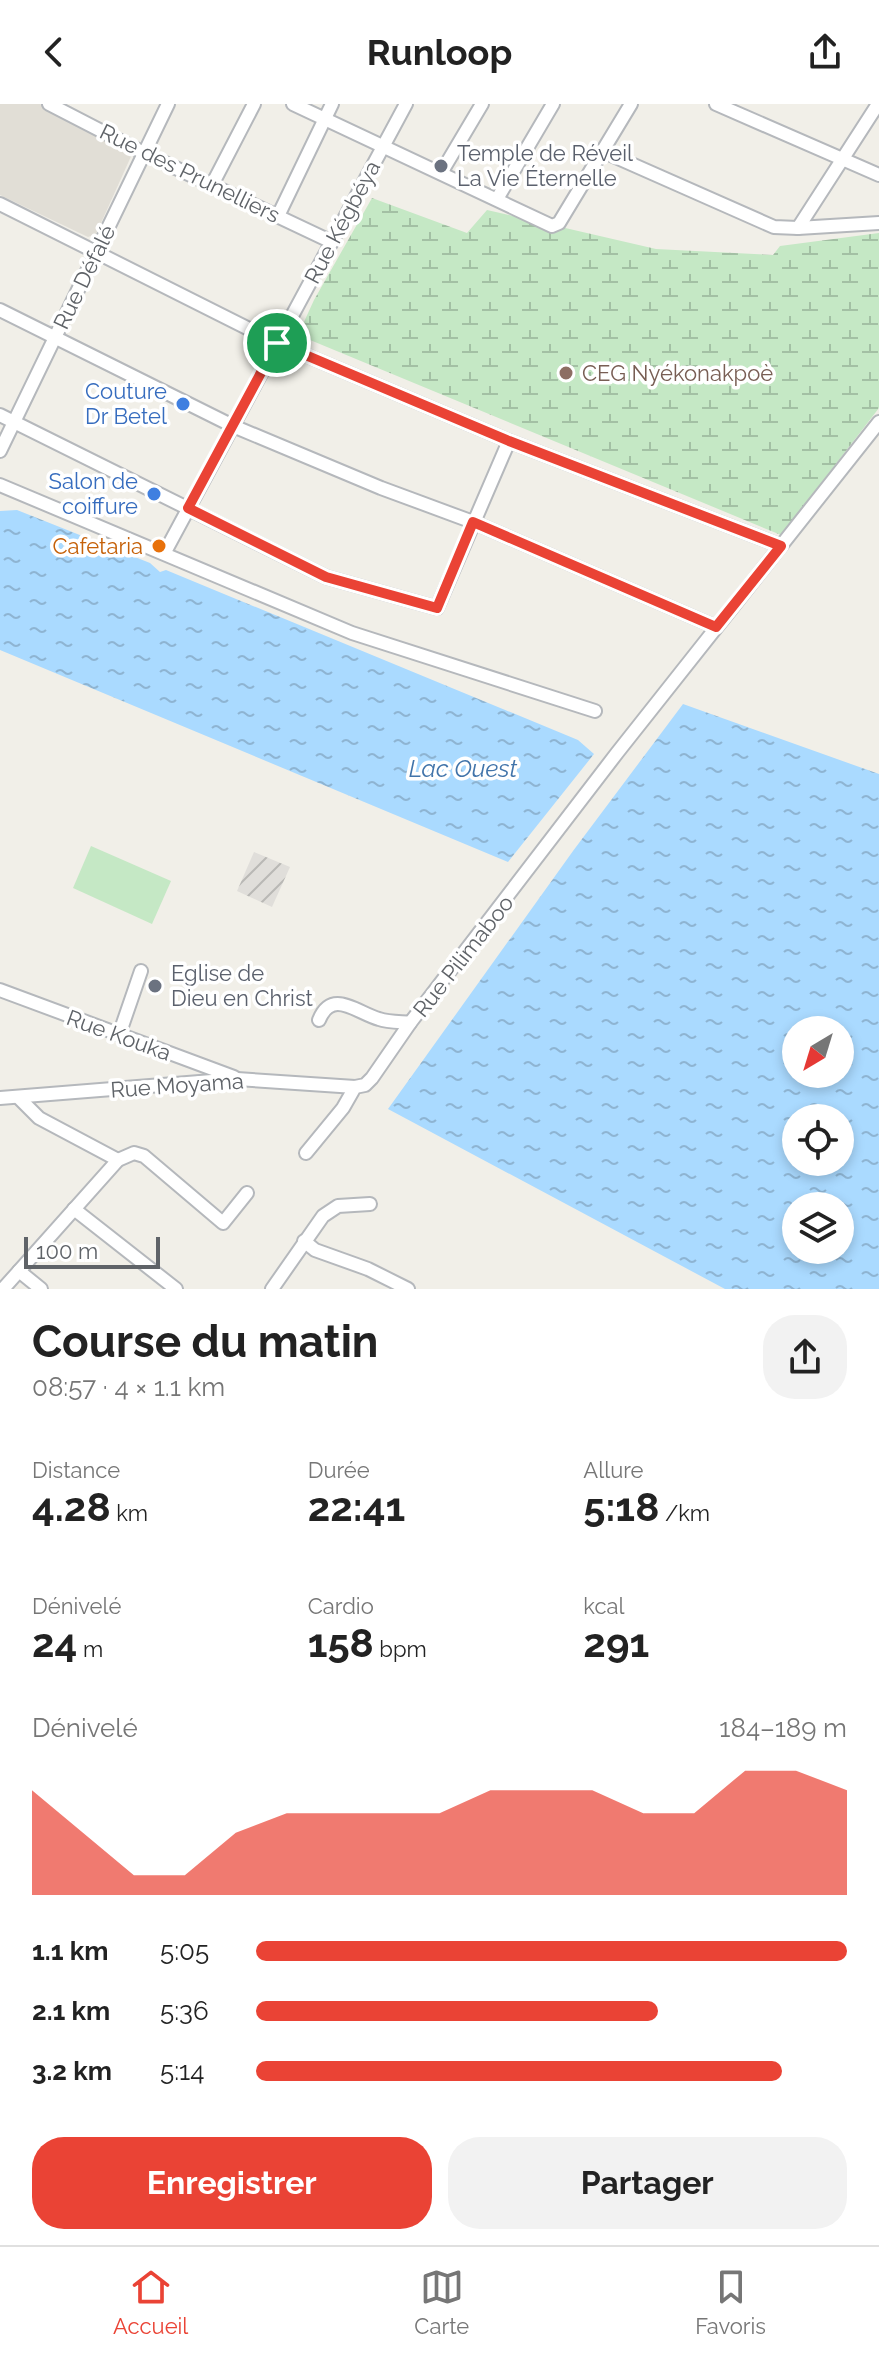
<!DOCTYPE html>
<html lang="fr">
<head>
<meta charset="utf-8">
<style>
	:root { --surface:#fff; --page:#f2f2f2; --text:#222; --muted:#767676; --line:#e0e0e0; --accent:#ea4335 }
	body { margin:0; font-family:Raleway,sans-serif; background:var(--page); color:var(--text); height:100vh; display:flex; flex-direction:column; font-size:30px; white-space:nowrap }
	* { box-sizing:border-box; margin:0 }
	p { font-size:26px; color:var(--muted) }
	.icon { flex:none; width:44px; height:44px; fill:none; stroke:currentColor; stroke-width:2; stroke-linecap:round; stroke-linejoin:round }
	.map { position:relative; height:1185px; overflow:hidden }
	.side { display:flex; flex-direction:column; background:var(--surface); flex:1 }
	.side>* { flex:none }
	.needle { width:52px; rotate:218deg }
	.tools { position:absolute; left:782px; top:912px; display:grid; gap:16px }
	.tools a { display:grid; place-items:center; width:72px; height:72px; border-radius:50%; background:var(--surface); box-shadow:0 4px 12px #0003; font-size:40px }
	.scale { position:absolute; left:24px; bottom:20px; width:136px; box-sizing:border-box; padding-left:8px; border:4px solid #5f6368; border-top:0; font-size:22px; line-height:28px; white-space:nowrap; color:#5f6368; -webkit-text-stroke:6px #fff; paint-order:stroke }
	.pin { position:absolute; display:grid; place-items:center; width:68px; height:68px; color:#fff; margin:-34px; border:4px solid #fff; border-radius:50%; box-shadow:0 2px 8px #0007 }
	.round { display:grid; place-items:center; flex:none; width:84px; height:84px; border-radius:32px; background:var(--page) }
	.overview { display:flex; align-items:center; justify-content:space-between; height:136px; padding:0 32px }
	h1 { font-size:44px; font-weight:700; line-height:60px }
	.stats { display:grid; grid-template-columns:repeat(3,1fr); gap:12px; height:136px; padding:8px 32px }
	.stats div { display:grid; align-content:center }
	.stats b { font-size:40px; font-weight:700 }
	.stats small { font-size:22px; font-weight:400 }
	.stats p { font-size:22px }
	.chart { height:224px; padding:16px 32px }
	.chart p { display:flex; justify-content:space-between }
	.chart svg { width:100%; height:144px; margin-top:8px; fill:var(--accent); opacity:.7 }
	.primary-button { display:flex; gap:16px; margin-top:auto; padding:16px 32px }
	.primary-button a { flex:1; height:92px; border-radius:32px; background:var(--accent); color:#fff; font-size:32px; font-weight:700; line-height:92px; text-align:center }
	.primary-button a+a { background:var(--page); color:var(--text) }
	ul { padding:0 32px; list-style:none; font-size:26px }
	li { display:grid; grid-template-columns:128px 96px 1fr; align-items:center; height:60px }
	li i { height:20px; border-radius:10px; background:var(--accent) }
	header { display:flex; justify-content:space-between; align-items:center; height:104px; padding:0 32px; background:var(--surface); font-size:36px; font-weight:700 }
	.dock { display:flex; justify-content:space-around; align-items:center; height:112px; border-top:2px solid var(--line); background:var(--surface); font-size:22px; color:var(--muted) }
	.dock a { display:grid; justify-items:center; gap:4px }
	.dock .current { color:var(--accent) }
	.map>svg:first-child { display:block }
	.industrial { fill:url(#industrial-furrows) }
	.education { fill:#e1ded6 }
	.grass { fill:#c5e8c5 }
	.wetland { fill:url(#wetland-marsh) }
	.water { fill:url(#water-ripples); fill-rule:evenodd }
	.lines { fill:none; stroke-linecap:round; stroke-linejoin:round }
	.minor-casing { stroke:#b5b8bc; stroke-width:16 }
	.minor { stroke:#fff; stroke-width:12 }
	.route-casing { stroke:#fff; stroke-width:16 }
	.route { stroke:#ea4335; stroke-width:10 }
	.worship-dot { fill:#6b7280; stroke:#fff; stroke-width:3 }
	.education-dot { fill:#8d6e63; stroke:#fff; stroke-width:3 }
	.shop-dot { fill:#3f7fe0; stroke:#fff; stroke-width:3 }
	.food-dot { fill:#e8710a; stroke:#fff; stroke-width:3 }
	.labels { text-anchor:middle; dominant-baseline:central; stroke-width:7; stroke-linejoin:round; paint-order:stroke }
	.worship-label { font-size:22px; fill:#5b616d; stroke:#fff; text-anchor:start }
	.street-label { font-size:22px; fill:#5f6368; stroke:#fff }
	.education-label { font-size:22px; fill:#785e54; stroke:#fff; text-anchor:start }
	.shop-label { font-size:22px; fill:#366cbe; stroke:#fff; text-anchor:end }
	.food-label { font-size:22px; fill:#c56008; stroke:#fff; text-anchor:end }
	.water-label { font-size:24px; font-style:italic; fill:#4174aa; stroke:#fff }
</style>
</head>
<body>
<header><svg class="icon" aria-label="back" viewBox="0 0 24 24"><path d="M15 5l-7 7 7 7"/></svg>Runloop<svg class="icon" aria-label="share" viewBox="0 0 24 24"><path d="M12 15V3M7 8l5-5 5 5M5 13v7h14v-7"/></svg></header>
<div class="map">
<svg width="879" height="1185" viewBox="0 0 879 1185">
	<defs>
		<pattern id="industrial-furrows" width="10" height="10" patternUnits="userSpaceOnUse" patternTransform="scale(2)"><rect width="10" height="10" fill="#e0deda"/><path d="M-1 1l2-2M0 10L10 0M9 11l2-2" fill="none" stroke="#b9b8b5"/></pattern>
		<pattern id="wetland-marsh" width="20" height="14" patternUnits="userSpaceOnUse" patternTransform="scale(2)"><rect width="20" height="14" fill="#c5e8c5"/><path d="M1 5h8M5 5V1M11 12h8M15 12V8" fill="none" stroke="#a3c0a4"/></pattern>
		<pattern id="water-ripples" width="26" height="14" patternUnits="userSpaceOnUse" patternTransform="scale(2)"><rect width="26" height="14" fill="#aadaff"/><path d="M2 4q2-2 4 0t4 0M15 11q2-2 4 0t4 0" fill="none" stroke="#8eb4d2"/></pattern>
	</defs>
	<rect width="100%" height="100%" fill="#f1efe8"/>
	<polygon class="industrial" points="254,748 290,763 272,803 237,787"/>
	<polygon class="education" points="0,0 40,0 133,48 96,130 88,133 0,91"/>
	<polygon class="grass" points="91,742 171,777 152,820 73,784"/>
	<polygon class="wetland" points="372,94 467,129 487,106 656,145 773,151 780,142 879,129 879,304 781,431 298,231 314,196"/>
	<g class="water">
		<polygon points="17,406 150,459 160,468 166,466 578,636 594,650 508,758 0,546 0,407"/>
		<path d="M683,600L879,670V1185H725L388,1005L573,747ZM796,926H840V970H796ZM796,1014H840V1058H796ZM796,1102H840V1146H796Z"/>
	</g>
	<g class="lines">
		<g class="minor-casing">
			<g id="minor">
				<polyline points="49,0 144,49 332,138"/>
				<polyline points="293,0 552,122 559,119 631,0"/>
				<polyline points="716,0 879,71"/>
				<polyline points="602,47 774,123 798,124 879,119"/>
				<polyline points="441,69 482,0"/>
				<polyline points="212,81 254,0"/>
				<polyline points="497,95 553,0"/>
				<polyline points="0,100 277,239 509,337 781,442"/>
				<polyline points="278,112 332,0"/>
				<polyline points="798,124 878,0"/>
				<polyline points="0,206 233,322 381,384 473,418 716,523"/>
				<polyline points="0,311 326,473 437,504 509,337"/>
				<polyline points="0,347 168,0"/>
				<polyline points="0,381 352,529 595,607"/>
				<polyline points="165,448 406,0"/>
				<polyline points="0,886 234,973"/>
				<path d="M319,916C332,884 357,909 379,915C388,918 400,918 410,919"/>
				<polyline points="119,931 141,867"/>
				<polyline points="18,993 39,1014 118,1056"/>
				<polyline points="0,994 237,975 355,983"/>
				<polyline points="306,1049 343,1004 355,983 365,981 372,974 410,919 617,649 879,318"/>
				<polyline points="74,1105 176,1185"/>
				<polyline points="304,1137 315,1146 368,1165 408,1185"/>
				<polyline points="19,1167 41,1185"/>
				<polyline points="3,1185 118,1056 134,1049 144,1052 223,1119 247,1089"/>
				<polyline points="272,1185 323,1112 338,1102 370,1100"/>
			</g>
		</g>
		<use href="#minor" class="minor"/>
	</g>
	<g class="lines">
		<g class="route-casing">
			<polygon id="route" points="277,239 509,337 781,442 716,523 473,418 437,504 326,473 188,404"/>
		</g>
		<use href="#route" class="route"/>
	</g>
	<g class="worship-dot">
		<circle cx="441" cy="62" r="8"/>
		<circle cx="155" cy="882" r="8"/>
	</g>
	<circle class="education-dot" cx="566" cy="269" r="8"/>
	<g class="shop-dot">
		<circle cx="183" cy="300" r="8"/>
		<circle cx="154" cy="390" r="8"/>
	</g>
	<circle class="food-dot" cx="159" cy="442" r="8"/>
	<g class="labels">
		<g class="worship-label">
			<text x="457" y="49">Temple de Réveil<tspan x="457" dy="25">La Vie Éternelle</tspan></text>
			<text x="171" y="869">Eglise de<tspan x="171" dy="25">Dieu en Christ</tspan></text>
		</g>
		<g class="street-label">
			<text transform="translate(190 69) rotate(26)">Rue des Prunelliers</text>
			<text transform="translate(342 118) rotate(-62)">Rue Kégbéya</text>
			<text transform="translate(84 173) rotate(-64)">Rue Défalé</text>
			<text transform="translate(463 852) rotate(-52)">Rue Pilimaboo</text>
			<text transform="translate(119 931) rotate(20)">Rue Kouka</text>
			<text transform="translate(177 981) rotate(-4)">Rue Moyama</text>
		</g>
		<g class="education-label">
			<text x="582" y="269">CEG Nyékonakpoè</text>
		</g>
		<g class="shop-label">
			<text x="167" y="287">Couture<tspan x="167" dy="25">Dr Betel</tspan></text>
			<text x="138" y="377">Salon de<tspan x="138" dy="25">coiffure</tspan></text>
		</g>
		<g class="food-label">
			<text x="143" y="442">Cafetaria</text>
		</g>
		<g class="water-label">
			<text x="463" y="664">Lac Ouest</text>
		</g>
	</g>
</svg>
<div class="tools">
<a><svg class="needle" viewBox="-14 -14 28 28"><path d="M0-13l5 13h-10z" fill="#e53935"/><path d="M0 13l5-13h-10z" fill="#767676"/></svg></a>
<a><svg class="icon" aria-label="locate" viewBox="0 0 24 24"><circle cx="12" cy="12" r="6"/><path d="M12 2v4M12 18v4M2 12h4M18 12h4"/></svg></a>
<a><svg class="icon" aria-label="layers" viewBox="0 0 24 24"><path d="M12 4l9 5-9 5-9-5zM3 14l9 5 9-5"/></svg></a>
</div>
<div class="scale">100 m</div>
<div class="pin" style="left:277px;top:239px;background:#1e9e55"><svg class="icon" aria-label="arrive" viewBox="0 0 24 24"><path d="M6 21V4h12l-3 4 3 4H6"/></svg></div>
</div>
<section class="side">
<div class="overview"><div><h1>Course du matin</h1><p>08:57 · 4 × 1.1 km</p></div><a class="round"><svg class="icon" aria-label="share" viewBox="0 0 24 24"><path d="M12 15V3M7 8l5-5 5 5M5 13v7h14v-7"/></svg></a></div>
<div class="stats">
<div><p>Distance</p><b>4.28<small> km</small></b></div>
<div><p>Durée</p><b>22:41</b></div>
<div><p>Allure</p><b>5:18<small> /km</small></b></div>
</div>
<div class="stats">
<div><p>Dénivelé</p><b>24<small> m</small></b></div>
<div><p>Cardio</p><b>158<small> bpm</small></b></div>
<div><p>kcal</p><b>291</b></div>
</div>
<div class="chart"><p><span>Dénivelé</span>184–189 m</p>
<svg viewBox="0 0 160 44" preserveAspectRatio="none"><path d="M0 44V12L10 25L20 38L30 38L40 25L50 19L60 19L70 19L80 19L90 12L100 12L110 12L120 19L130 19L140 6L150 6L160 12V44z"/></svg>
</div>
<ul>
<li><b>1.1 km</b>5:05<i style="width:100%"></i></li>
<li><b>2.1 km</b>5:36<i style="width:68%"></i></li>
<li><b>3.2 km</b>5:14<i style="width:89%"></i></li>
</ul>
<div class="primary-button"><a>Enregistrer</a><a>Partager</a></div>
</section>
<nav class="dock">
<a class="current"><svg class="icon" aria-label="home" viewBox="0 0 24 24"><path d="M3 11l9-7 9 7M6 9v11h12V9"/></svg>Accueil</a>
<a><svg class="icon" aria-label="map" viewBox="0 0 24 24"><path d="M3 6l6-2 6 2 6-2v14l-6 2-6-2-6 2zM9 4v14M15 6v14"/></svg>Carte</a>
<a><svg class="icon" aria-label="saved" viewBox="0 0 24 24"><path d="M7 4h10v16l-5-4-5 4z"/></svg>Favoris</a>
</nav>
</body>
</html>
